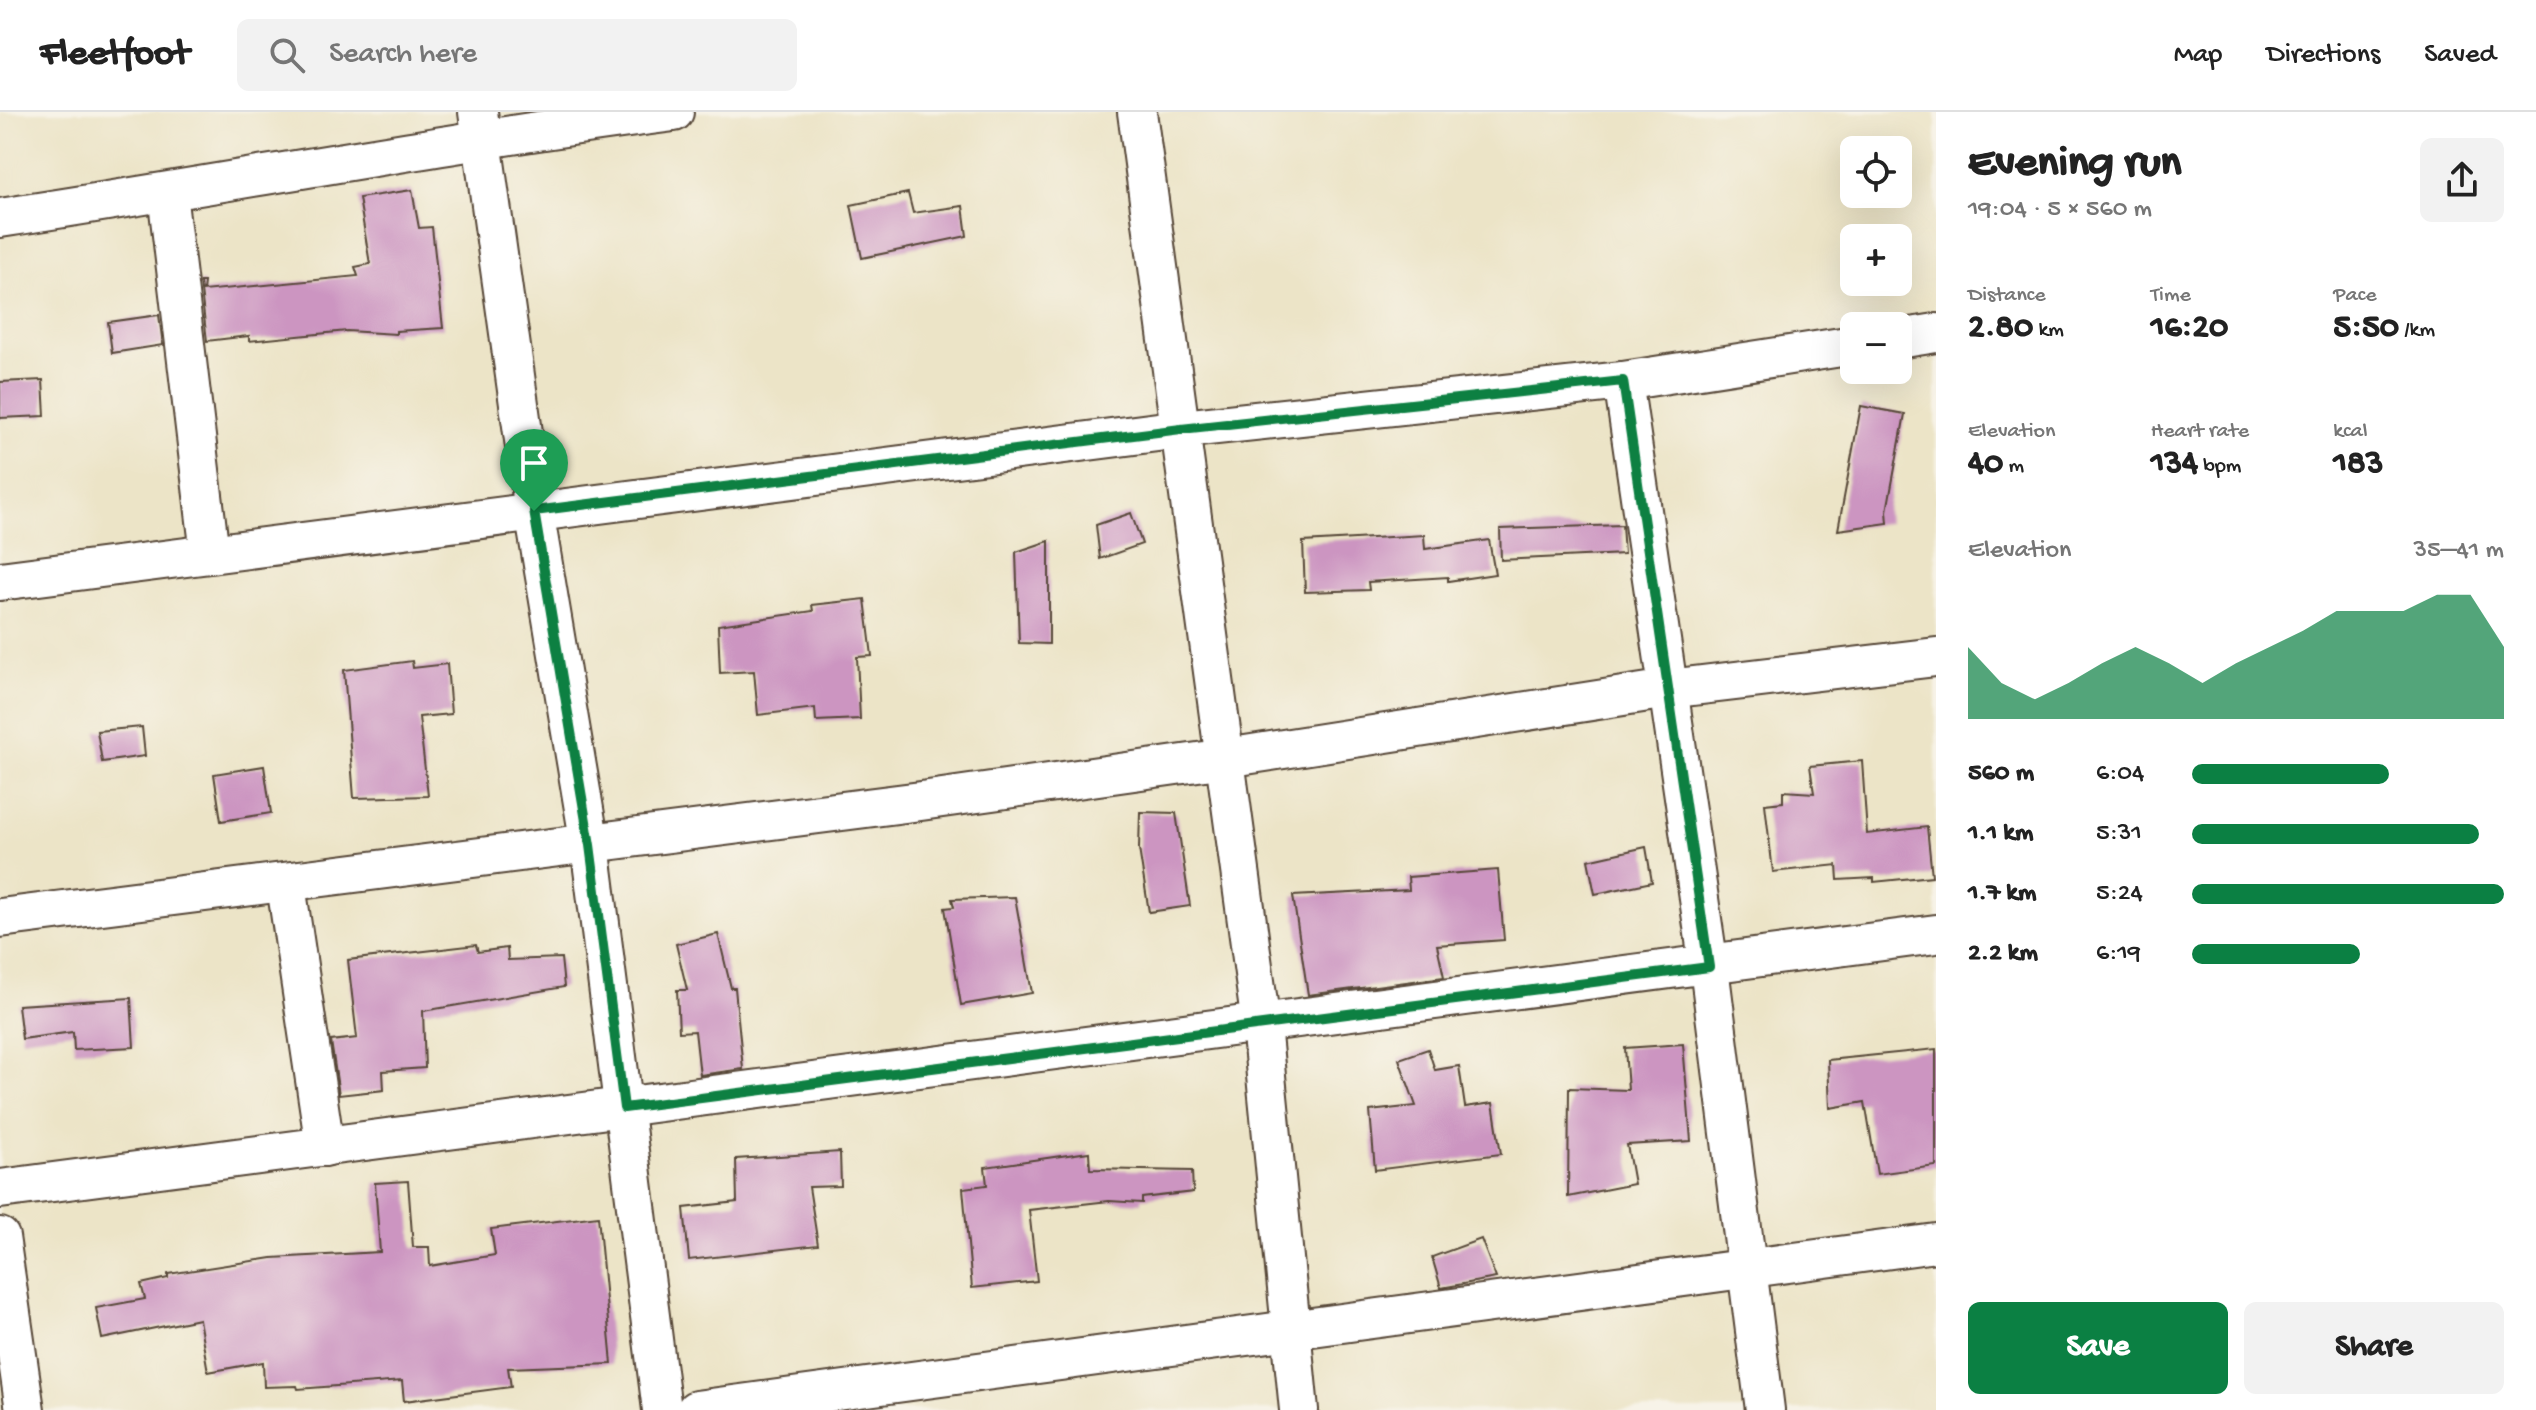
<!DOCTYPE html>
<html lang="en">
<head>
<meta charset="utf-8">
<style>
	:root { --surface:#fff; --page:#f2f2f2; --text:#222; --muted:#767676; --line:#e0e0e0; --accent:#0b8043 }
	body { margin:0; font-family:"Gochi Hand",sans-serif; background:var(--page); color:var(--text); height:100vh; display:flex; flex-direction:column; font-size:30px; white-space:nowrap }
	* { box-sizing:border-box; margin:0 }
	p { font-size:26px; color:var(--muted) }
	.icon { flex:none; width:44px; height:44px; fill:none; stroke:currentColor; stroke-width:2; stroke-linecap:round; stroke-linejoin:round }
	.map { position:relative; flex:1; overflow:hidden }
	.panel { display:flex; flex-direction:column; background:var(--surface); width:600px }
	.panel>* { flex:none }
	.fabs { position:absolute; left:1840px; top:24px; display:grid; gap:16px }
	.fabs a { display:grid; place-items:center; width:72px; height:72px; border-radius:12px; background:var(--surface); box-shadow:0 8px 32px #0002; font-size:40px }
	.pin { position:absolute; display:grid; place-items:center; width:68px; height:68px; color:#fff; margin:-82px -34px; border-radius:50% 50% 50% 0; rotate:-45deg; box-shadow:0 0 8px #0007 }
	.pin .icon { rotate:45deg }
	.round { display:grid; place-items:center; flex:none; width:84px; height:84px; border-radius:12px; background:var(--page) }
	.overview { display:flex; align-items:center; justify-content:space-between; height:136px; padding:0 32px }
	h1 { font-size:44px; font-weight:700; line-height:60px }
	.figures { display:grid; grid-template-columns:repeat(3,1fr); gap:12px; height:136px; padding:8px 32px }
	.figures div { display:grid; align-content:center }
	.figures b { font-size:34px; font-weight:700 }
	.figures small { font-size:22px; font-weight:400 }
	.figures p { font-size:22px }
	.chart { height:224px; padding:16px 32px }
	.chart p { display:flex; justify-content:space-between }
	.chart svg { width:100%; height:144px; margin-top:8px; fill:var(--accent); opacity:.7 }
	.cta { display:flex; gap:16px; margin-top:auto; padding:16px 32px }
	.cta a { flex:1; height:92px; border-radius:12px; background:var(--accent); color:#fff; font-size:32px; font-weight:700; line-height:92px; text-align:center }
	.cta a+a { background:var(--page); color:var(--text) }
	ul { padding:0 32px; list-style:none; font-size:26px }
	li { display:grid; grid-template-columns:128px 96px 1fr; align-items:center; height:60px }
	li i { height:20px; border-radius:10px; background:var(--accent) }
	header { display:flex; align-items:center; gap:48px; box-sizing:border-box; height:112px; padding:0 40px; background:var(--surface); border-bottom:2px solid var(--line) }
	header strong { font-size:38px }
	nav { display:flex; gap:44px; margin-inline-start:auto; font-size:28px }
	.search { width:560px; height:72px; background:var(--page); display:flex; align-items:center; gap:20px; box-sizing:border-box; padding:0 28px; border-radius:12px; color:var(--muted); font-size:30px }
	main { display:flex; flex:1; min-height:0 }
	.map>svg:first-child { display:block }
	.building { fill:#cc95c1 }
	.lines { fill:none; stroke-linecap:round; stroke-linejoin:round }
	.minor-casing { stroke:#564637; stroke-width:42 }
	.minor { stroke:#fff; stroke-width:38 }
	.route-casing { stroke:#fff; stroke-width:16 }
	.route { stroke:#0b8043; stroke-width:10 }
</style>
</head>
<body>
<header>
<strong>Fleetfoot</strong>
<div class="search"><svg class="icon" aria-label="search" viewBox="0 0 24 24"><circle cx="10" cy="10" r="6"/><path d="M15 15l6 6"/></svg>Search here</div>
<nav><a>Map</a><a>Directions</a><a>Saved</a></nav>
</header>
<main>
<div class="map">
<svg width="1936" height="1298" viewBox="0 0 1936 1298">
	<rect width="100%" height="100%" fill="#f7f3e8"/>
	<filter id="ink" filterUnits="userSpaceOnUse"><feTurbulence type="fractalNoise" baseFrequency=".0125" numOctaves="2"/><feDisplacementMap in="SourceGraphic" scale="16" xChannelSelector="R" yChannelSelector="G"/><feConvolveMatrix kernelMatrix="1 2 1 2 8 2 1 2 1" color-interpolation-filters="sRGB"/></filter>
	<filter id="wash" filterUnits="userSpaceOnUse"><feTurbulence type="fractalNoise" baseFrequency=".006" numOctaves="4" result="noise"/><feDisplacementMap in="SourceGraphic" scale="32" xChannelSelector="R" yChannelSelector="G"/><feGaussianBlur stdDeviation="1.8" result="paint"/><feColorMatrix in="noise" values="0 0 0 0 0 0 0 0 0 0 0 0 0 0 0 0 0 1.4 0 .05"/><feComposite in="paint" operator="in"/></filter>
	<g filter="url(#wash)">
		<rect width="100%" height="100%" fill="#ece4c7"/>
		<g id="blocks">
			<g class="building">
				<polygon points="412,78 419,116 432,115 443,216 396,219 396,222 347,219 249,229 249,224 207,229 200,170 204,170 203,179 358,164 355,155 370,152 359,86"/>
				<polygon points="908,81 913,101 963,94 967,124 862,146 851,93"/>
				<polygon points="159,203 163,233 112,241 108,210"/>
				<polygon points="43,268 45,304 0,306 0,270"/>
				<polygon points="1861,294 1905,302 1887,399 1888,411 1838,418"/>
				<polygon points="1131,401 1142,432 1100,447 1096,413"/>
				<polygon points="1622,413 1624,442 1501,448 1500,417"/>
				<polygon points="1424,423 1425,437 1489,428 1495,462 1448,469 1448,465 1368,470 1369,478 1305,480 1303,430"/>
				<polygon points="1049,429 1049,532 1019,531 1016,440"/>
				<polygon points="865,487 872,544 857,545 860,607 816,609 815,596 758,603 754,559 720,561 718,513 813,499 812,493"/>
				<polygon points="412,549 413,556 447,552 451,602 419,605 428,684 354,686 344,558"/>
				<polygon points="142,615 145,644 102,650 97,619"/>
				<polygon points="1862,649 1867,722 1927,715 1932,764 1874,770 1874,766 1838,768 1837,753 1773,760 1765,692 1783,690 1783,679 1814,681 1810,654"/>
				<polygon points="264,654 271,701 221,709 214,662"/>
				<polygon points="1140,700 1176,701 1190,794 1149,800 1139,737"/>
				<polygon points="1646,735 1652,770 1595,782 1588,748"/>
				<polygon points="1498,758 1504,828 1437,833 1444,865 1308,883 1293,784 1409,778 1408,765"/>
				<polygon points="1015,785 1032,881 961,893 945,796 954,795 952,787"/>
				<polygon points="718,822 731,876 735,876 743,957 700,963 695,919 679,920 677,878 687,878 676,832"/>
				<polygon points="476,833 478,840 507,836 508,848 561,846 564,875 423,899 425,956 383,959 384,978 339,983 331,929 357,926 348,848"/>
				<polygon points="131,886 134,935 74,938 73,920 22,927 18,893"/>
				<polygon points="1683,932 1691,1029 1627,1033 1634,1072 1568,1085 1569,976 1628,978 1625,936"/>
				<polygon points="1428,937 1435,958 1459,954 1465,995 1493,991 1501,1042 1375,1058 1370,999 1416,994 1399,947"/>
				<polygon points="1936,937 1936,1054 1877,1062 1865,990 1830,996 1828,948"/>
				<polygon points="840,1040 841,1074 809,1075 818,1133 689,1148 684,1096 737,1090 736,1047"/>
				<polygon points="1089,1040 1090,1057 1192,1059 1193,1080 1142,1086 1142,1091 1109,1089 1029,1098 1037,1169 972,1176 963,1076 987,1073 985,1055"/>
				<polygon points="408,1069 413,1135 429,1135 430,1154 495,1143 491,1117 598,1104 612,1252 508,1256 511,1275 404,1289 402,1269 298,1277 297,1274 264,1275 263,1250 208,1260 199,1207 102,1227 96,1196 145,1187 141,1172 168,1166 168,1162 272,1146 380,1140 375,1071"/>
				<polygon points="1481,1127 1496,1166 1441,1176 1432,1145"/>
			</g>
		</g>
	</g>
	<g filter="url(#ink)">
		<use href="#blocks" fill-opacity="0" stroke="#564637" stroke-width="2"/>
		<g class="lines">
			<g class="minor-casing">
				<g id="minor">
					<polyline points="478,0 534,399 590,733 662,1298"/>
					<polyline points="1137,0 1261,913 1299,1298"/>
					<polyline points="167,81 210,442"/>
					<path d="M0,106C225,72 448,29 674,0"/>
					<polyline points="1898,227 1936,221"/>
					<polyline points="1623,269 1709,855 1765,1298"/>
					<polyline points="0,469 1181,317 1623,269 1854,233"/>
					<polyline points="286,773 325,1035"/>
					<polyline points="0,806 921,689 1226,646 1668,577 1936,545"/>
					<polyline points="0,1077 1936,822"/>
					<polyline points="0,1125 25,1298"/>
					<polyline points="696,1298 1936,1131"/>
				</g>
			</g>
			<use href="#minor" class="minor"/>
		</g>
	</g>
	<g class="lines" filter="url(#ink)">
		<g class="route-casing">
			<polygon id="route" points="1623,269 1709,855 624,996 590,733 534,399 1181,317"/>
		</g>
		<use href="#route" class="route"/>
	</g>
</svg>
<div class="fabs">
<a><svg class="icon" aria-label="locate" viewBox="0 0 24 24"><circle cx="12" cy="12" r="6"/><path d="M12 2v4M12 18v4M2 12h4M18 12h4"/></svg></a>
<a>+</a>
<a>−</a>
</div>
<div class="pin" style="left:534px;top:399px;background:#1e9e55"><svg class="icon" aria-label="arrive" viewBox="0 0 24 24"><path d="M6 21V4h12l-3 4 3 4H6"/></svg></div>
</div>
<section class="panel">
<div class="overview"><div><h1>Evening run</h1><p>19:04 · 5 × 560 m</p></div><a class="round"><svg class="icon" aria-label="share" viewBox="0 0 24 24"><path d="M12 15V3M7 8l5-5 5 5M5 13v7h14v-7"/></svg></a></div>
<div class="figures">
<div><p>Distance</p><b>2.80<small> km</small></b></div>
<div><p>Time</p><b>16:20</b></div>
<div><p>Pace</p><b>5:50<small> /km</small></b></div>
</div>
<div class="figures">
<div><p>Elevation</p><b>40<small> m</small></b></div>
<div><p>Heart rate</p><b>134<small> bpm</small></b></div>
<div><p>kcal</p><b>183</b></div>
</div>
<div class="chart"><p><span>Elevation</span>35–41 m</p>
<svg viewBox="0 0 160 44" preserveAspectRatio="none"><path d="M0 44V22L10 33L20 38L30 33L40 27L50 22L60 27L70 33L80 27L90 22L100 17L110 11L120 11L130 11L140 6L150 6L160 22V44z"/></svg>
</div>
<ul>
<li><b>560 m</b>6:04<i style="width:63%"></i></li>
<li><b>1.1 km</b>5:31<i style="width:92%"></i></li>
<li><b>1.7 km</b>5:24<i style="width:100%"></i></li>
<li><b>2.2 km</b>6:19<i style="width:54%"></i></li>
</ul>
<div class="cta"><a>Save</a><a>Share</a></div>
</section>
</main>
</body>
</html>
